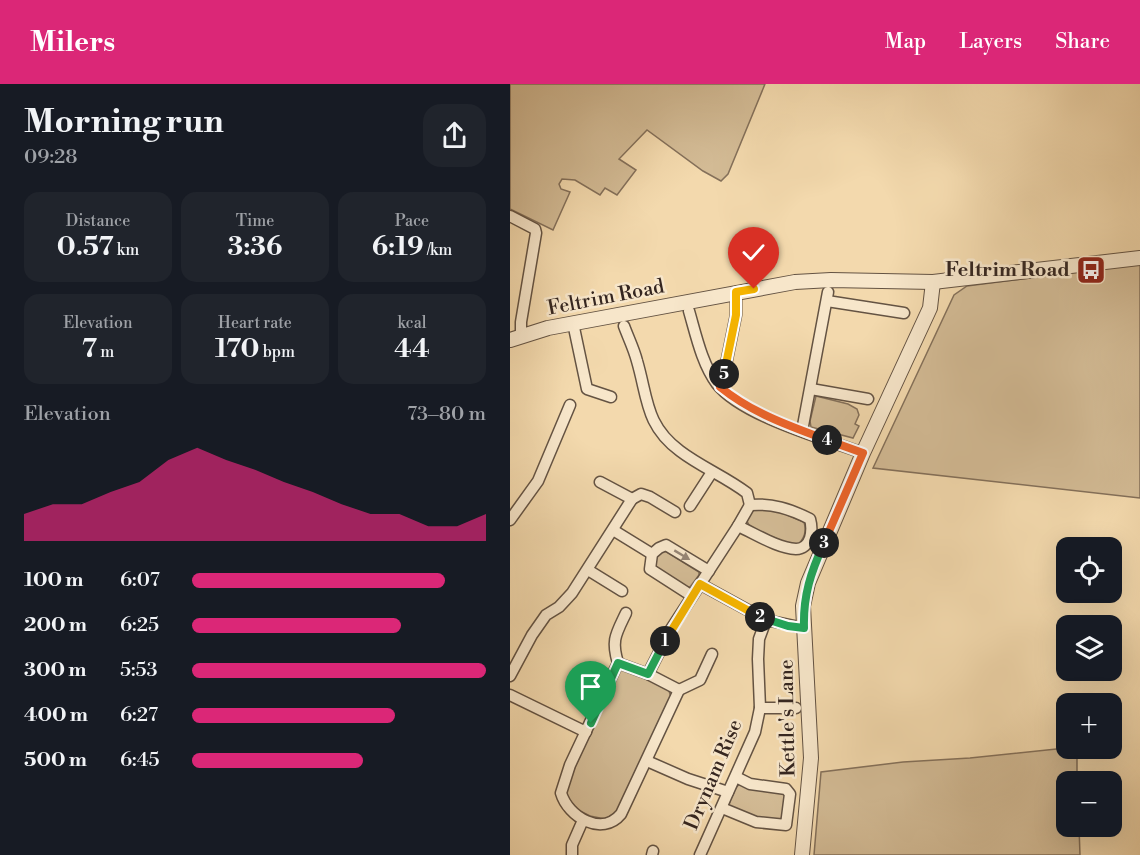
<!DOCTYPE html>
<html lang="en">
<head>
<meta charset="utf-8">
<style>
	:root { --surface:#171b24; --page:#20242c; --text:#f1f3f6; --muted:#9ea1a6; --accent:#db2777 }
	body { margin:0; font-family:"Libre Bodoni",serif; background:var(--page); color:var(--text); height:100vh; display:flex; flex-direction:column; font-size:22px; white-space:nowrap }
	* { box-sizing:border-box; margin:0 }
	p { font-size:20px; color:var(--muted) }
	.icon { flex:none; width:33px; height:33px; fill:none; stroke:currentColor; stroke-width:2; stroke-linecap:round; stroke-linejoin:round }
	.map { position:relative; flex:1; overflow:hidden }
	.panel { display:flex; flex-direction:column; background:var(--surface); width:510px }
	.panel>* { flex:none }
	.fabs { position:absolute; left:546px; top:453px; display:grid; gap:12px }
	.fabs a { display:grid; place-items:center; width:66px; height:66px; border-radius:12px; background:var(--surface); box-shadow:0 6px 24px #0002; font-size:30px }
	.pin { position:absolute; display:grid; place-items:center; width:51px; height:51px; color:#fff; margin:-62px -26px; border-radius:50% 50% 50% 0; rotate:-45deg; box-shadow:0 0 6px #0007 }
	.pin .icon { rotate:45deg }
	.km { position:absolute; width:30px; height:30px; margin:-15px; border-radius:50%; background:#222; color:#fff; font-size:16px; line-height:30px; text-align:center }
	.round { display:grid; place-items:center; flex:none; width:63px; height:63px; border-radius:18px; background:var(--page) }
	.overview { display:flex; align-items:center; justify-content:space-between; height:102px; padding:0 24px }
	h1 { font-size:33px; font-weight:700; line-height:45px }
	.metrics { display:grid; grid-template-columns:repeat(3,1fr); gap:9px; height:102px; padding:6px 24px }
	.metrics div { display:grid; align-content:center; border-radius:15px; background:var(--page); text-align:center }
	.metrics b { font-size:26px; font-weight:700 }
	.metrics small { font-size:16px; font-weight:400 }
	.metrics p { font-size:16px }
	.chart { height:168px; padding:12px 24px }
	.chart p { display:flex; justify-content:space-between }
	.chart svg { width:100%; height:108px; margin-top:6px; fill:var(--accent); opacity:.7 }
	ul { padding:0 24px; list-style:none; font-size:20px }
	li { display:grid; grid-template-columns:96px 72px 1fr; align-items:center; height:45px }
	li i { height:15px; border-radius:8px; background:var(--accent) }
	header { display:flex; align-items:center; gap:36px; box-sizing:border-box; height:84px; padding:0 30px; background:var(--accent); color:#fff }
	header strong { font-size:28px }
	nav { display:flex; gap:33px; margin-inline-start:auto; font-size:21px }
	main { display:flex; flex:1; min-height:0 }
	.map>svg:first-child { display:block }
	.green { fill:#d3bb95; stroke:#84705a; stroke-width:1.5 }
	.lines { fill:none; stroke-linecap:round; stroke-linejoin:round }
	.minor-casing { stroke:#645343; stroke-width:13 }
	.tertiary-casing { stroke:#645343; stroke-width:16 }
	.minor { stroke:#f7e6ca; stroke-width:10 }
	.tertiary { stroke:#f7e6ca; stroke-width:14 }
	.oneway { fill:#968675 }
	.split-1-casing { stroke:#fff; stroke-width:12 }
	.split-2-casing { stroke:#fff; stroke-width:12 }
	.split-3-casing { stroke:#fff; stroke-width:12 }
	.split-4-casing { stroke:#fff; stroke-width:12 }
	.split-5-casing { stroke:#fff; stroke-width:12 }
	.split-6-casing { stroke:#fff; stroke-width:12 }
	.split-1 { stroke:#22a559; stroke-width:8 }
	.split-2 { stroke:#f5b400; stroke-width:8 }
	.split-3 { stroke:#22a559; stroke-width:8 }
	.split-4 { stroke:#f0652b; stroke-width:8 }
	.split-5 { stroke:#f0652b; stroke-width:8 }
	.split-6 { stroke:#f5b400; stroke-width:8 }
	.labels { text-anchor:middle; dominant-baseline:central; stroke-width:5; stroke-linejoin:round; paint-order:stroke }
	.poi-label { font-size:20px; font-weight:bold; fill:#352620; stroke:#f7e6ca; text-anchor:end }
	.street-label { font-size:20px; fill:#352620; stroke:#f7e6ca }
</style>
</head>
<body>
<header>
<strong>Milers</strong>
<nav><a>Map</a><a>Layers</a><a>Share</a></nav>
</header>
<main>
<section class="panel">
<div class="overview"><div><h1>Morning run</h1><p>09:28</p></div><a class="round"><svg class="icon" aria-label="share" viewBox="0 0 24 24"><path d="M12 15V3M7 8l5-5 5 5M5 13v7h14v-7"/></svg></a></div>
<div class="metrics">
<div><p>Distance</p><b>0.57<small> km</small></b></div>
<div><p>Time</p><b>3:36</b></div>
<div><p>Pace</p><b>6:19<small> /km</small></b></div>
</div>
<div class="metrics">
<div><p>Elevation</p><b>7<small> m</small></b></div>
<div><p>Heart rate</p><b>170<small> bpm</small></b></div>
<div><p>kcal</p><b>44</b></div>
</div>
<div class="chart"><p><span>Elevation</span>73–80 m</p>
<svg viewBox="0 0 160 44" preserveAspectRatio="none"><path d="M0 44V33L10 29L20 29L30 24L40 20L50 11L60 6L70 11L80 15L90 20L100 24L110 29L120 33L130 33L140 38L150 38L160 33V44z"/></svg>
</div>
<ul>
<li><b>100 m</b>6:07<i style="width:86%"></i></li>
<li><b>200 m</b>6:25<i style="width:71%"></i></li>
<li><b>300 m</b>5:53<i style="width:100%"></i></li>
<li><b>400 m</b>6:27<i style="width:69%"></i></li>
<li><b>500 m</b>6:45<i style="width:58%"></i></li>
</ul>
</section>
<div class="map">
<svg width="630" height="771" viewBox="0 0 630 771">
	<rect width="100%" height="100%" fill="#f3d9ad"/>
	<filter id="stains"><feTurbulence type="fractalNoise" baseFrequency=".00333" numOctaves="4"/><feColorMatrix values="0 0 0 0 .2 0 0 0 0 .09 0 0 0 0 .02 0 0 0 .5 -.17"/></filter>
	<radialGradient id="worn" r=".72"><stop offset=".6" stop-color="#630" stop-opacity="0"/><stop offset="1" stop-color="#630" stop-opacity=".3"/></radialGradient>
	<g class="green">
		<polygon points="0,0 255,0 218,90 211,97 193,87 137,46 109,75 126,86 107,111 95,104 90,111 65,96 52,95 49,100 51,105 60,108 43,146 0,125"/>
		<polygon points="630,180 630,414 363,384 444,211 457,202"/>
		<polygon points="306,312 338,320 347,325 349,331 345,340 349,342 343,354 301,343 300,337"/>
		<path d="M247,424L263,425L294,438C297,448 294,454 288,461L279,460L240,443L236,435L239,428Z"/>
		<path d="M155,467L189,488V491L180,503H175L146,485L144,480C146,473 148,469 155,467Z"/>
		<polygon points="111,585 115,585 158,604 161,613 107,728 95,735 80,732 62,723 56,712 56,703 108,588"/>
		<polygon points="556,664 567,665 567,697 556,698 556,742 569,743 570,771 304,771 311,688 393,678 460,674"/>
		<path d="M230,700L276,709L274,733L269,738L252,735L223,724L219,721C221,713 223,704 230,700Z"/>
	</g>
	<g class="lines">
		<g class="minor-casing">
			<g id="minor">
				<polyline points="0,132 25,145 26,149 11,238 11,252"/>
				<polyline points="317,217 394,229"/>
				<path d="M179,227C186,251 192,280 207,300C232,332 315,355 353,369"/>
				<polyline points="63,239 77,305 101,313"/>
				<path d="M114,242C118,253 124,265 127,277C138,314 135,341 170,367C191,383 216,393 237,409L240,421"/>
				<polyline points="210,303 212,300 226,231 226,208"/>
				<polyline points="301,305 358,315"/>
				<polyline points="292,347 318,208"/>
				<polyline points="122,415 131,410 140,413 165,428"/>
				<polyline points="180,422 202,388"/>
				<polyline points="0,436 28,397 60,321"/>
				<path d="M228,442C246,450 267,464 286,465C293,465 298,460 300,454C302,447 302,442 300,435C280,425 262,419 240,421"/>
				<polyline points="103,446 142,470"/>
				<polyline points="78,486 112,507"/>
				<polyline points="190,500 256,536 294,544"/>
				<polyline points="182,512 140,485 142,470 149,464 156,461 199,487"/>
				<path d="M108,579L60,681L51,709C58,733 92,753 111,730L169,606"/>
				<polyline points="108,579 138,590 169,606"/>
				<path d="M108,579C101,556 106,550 116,529"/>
				<polyline points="138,590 161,545 228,442 240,421"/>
				<polyline points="0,592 22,551 36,531 49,523 62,509 122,415 90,398"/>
				<polyline points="169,606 190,596 202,570"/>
				<polyline points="0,611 76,648"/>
				<polyline points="250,624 286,624"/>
				<polyline points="137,677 178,695 218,708"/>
				<polyline points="212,724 246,738 276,741 280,710 276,705 240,700 226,693"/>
				<polyline points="62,771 62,761 73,736"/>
				<polyline points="142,771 143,767"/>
				<polyline points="190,771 245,648 250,624 248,575 249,555 256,536"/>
			</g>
		</g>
		<g class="tertiary-casing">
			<g id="tertiary">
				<polyline points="0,256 38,244 285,198 321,196 423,198 630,174"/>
				<polyline points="292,771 301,674 293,522 298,499 353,369 420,224 423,198"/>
			</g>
		</g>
		<use href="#minor" class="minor"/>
		<use href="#tertiary" class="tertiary"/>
	</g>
	<defs><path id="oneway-solid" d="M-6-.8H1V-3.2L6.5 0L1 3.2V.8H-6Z" transform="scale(1.5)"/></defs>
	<use class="oneway" href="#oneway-solid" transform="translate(172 471) rotate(31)"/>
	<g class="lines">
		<g class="split-1-casing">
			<polyline id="split-1" points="81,639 108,579 138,590 155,557"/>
		</g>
		<g class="split-2-casing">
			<polyline id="split-2" points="155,557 190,500 250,533"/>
		</g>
		<g class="split-3-casing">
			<path id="split-3" d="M250,533L278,542L294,544C293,511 301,488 314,459"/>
		</g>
		<g class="split-4-casing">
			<polyline id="split-4" points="314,459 353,369 317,356"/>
		</g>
		<g class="split-5-casing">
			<path id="split-5" d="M214,290L210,303C242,329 279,342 317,356"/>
		</g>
		<g class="split-6-casing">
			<polyline id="split-6" points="214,290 226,231 226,208 244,205"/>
		</g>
		<use href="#split-1" class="split-1"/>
		<use href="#split-2" class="split-2"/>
		<use href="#split-3" class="split-3"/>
		<use href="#split-4" class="split-4"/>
		<use href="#split-5" class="split-5"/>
		<use href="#split-6" class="split-6"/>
	</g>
	<defs>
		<g id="bus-square" transform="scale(1.5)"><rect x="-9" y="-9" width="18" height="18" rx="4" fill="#8f2418" stroke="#f7e6ca"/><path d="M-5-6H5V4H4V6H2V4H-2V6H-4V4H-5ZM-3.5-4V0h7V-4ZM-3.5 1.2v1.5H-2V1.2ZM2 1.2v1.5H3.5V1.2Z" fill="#fff"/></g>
	</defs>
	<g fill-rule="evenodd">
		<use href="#bus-square" x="581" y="186"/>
	</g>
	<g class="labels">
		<g class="poi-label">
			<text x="560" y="186">Feltrim Road</text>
		</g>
		<g class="street-label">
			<text transform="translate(96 214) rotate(-11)">Feltrim Road</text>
			<text transform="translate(278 634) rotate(-91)">Kettle's Lane</text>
			<text transform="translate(204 691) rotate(-67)">Drynam Rise</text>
		</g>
	</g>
	<rect width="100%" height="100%" filter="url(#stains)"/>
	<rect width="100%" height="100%" fill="url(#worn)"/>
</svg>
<div class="fabs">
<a><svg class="icon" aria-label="locate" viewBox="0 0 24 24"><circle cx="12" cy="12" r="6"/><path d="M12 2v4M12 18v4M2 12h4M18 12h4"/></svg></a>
<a><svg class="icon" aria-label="layers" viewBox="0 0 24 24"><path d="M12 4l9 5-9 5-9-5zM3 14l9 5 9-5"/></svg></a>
<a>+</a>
<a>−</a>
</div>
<div class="pin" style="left:81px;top:639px;background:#1e9e55"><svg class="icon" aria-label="arrive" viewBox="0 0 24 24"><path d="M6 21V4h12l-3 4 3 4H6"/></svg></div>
<div class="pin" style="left:244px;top:205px;background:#d93025"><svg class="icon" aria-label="check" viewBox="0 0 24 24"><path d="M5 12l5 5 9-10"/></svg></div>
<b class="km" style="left:155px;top:557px">1</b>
<b class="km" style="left:250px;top:533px">2</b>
<b class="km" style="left:314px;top:459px">3</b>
<b class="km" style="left:317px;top:356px">4</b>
<b class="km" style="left:214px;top:290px">5</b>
</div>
</main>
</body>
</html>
